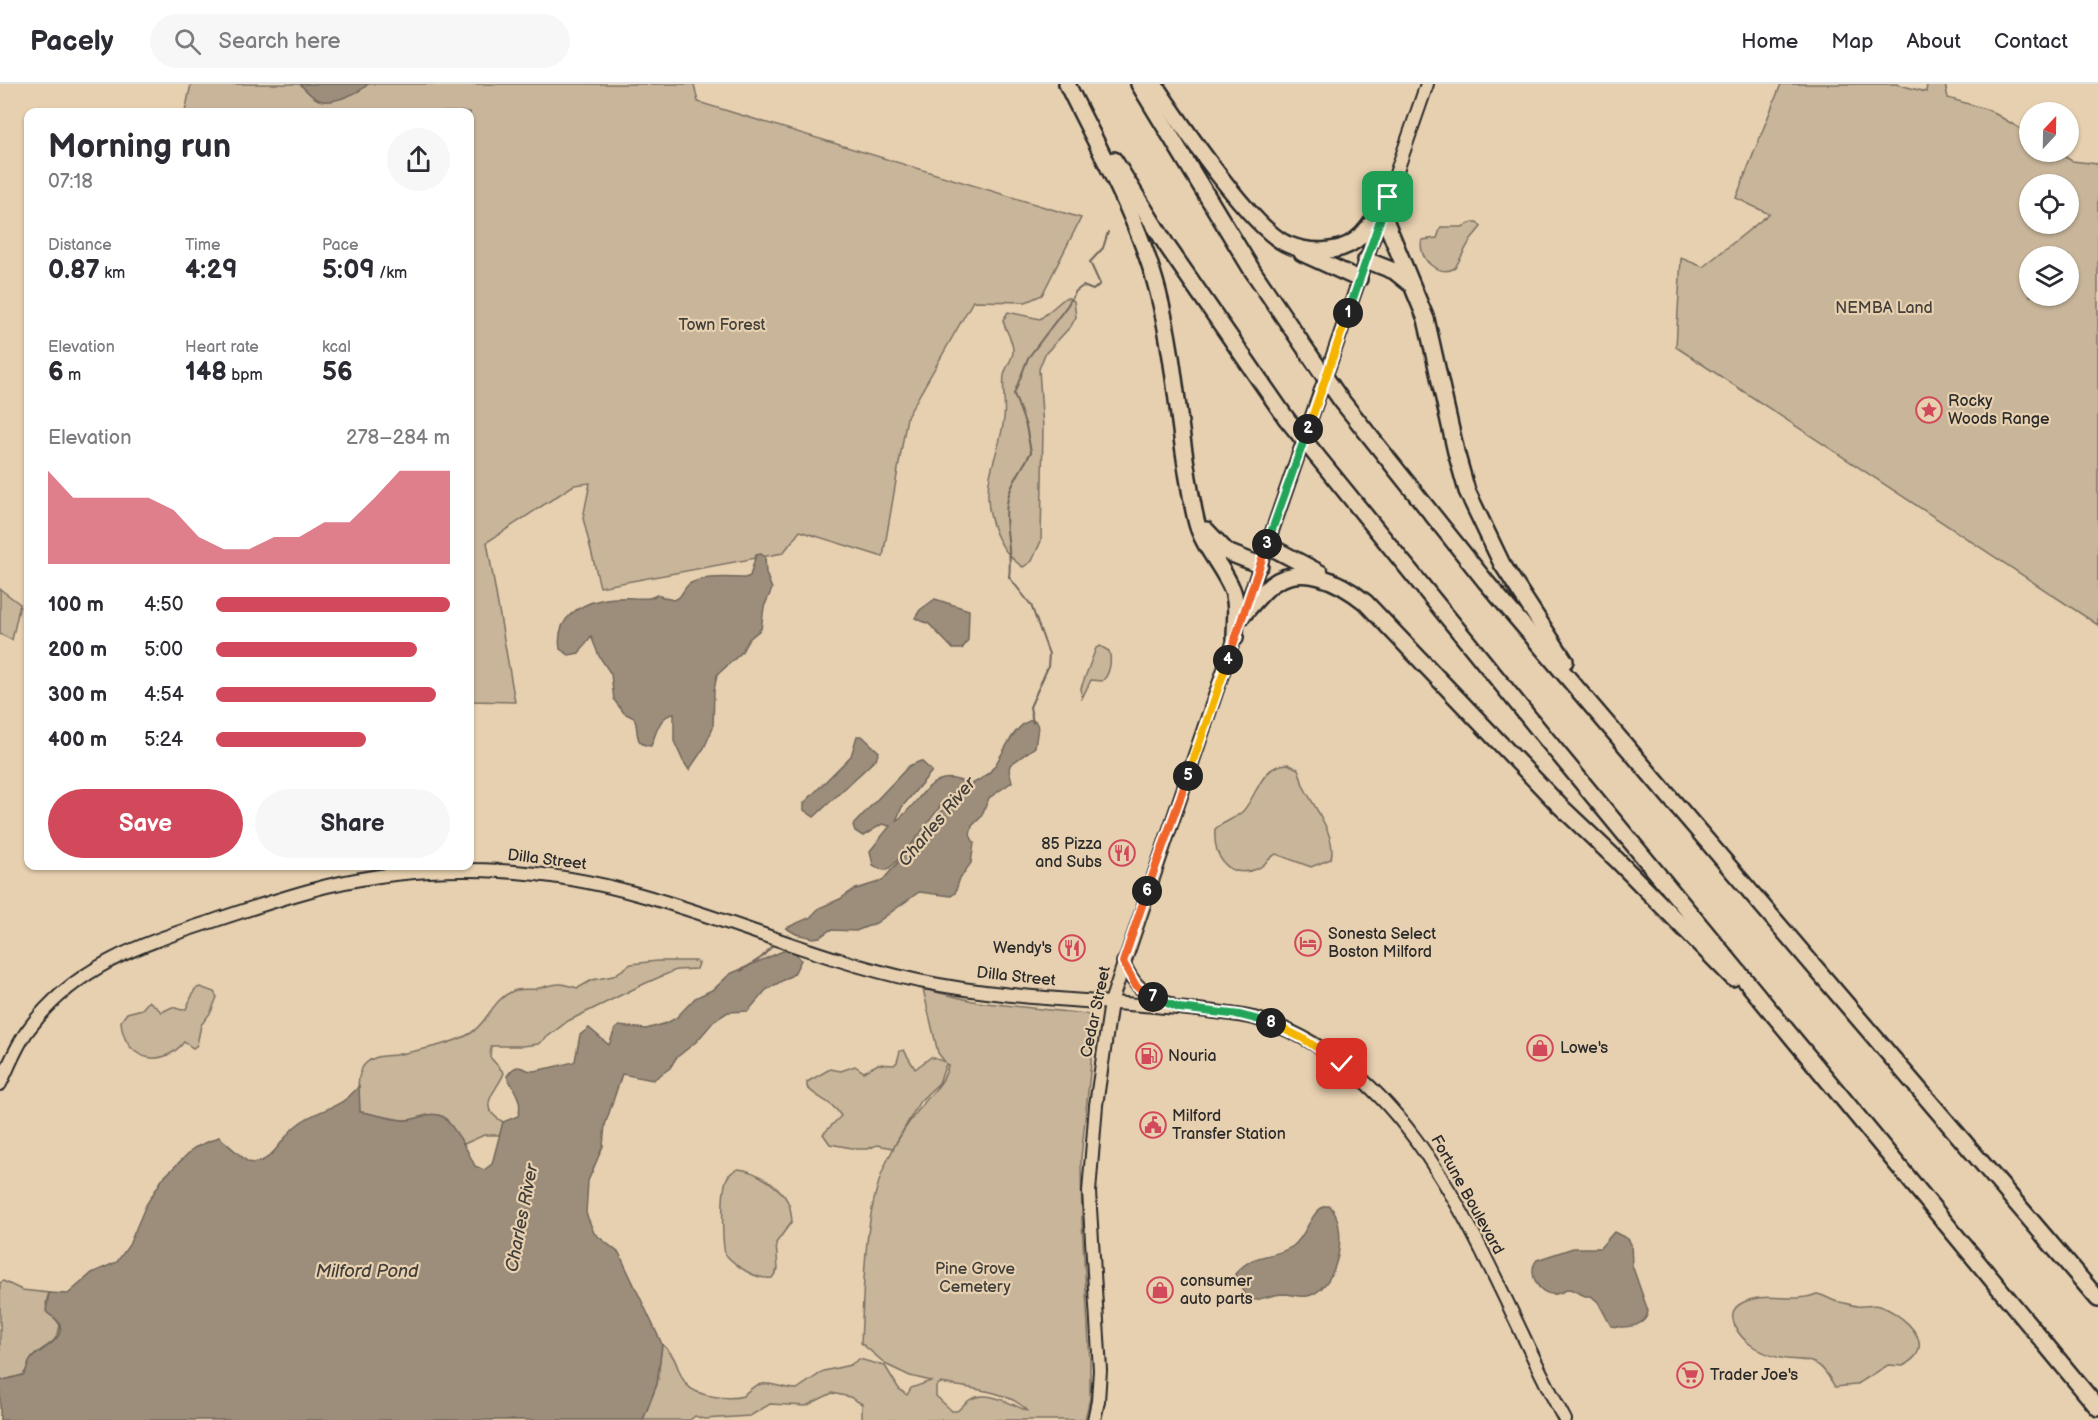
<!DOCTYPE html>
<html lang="en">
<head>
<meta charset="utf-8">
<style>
	:root { --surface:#fff; --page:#f7f7f7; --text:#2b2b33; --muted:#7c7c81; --line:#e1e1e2; --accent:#d1495b }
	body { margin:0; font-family:"Balsamiq Sans",sans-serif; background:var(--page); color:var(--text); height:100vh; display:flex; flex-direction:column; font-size:22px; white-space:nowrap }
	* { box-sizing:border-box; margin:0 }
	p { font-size:20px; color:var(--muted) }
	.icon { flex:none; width:33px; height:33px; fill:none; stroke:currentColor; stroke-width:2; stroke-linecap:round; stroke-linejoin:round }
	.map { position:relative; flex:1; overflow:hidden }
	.side { position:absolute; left:24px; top:24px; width:450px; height:762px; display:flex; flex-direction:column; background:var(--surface); border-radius:12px; box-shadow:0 2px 4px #0004 }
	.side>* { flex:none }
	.needle { width:39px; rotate:22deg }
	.tools { position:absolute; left:2019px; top:18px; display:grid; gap:12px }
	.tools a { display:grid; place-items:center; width:60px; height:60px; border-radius:50%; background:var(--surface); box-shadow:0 2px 4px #0004; font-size:30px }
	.pin { position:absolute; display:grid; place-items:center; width:51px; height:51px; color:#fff; margin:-26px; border-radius:12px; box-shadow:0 3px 9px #0006 }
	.km { position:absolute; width:30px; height:30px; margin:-15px; border-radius:50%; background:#222; color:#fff; font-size:16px; line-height:30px; text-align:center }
	.round { display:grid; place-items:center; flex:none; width:63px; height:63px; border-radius:32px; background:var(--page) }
	.overview { display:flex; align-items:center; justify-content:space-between; height:102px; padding:0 24px }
	h1 { font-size:33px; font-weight:700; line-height:45px }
	.figures { display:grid; grid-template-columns:repeat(3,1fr); gap:9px; height:102px; padding:6px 24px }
	.figures div { display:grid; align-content:center }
	.figures b { font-size:26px; font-weight:700 }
	.figures small { font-size:16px; font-weight:400 }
	.figures p { font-size:16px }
	.chart { height:168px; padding:12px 24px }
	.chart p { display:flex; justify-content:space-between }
	.chart svg { width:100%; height:108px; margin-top:6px; fill:var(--accent); opacity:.7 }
	.cta { display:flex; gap:12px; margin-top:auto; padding:12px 24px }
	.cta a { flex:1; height:69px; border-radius:36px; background:var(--accent); color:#fff; font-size:24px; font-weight:700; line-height:69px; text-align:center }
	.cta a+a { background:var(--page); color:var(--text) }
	ul { padding:0 24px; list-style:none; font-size:20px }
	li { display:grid; grid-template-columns:96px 72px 1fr; align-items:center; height:45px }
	li i { height:15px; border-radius:8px; background:var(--accent) }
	header { display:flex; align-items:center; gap:36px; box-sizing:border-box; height:84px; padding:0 30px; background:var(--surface); border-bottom:2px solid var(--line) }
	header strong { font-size:28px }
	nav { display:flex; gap:33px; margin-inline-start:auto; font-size:21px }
	.search { width:420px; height:54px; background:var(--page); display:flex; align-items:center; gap:15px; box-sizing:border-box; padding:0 21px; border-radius:33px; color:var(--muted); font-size:22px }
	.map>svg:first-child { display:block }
	.green { fill:#c8b59a; stroke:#7a7062; stroke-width:1.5; fill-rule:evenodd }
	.water { fill:#9d8e7b; stroke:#6f665b; stroke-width:1.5 }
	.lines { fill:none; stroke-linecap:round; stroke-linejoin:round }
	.stream { stroke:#6f665b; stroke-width:2 }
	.secondary-casing { stroke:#2b2b2b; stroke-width:16 }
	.motorway-casing { stroke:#2b2b2b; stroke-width:20 }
	.secondary { stroke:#e7d0b0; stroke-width:12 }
	.motorway { stroke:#e7d0b0; stroke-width:15 }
	.motorway-bridge-casing { stroke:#2b2b2b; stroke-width:20; stroke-linecap:butt }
	.motorway-bridge { stroke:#e7d0b0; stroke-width:15 }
	.split-1-casing { stroke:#fff; stroke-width:12 }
	.split-2-casing { stroke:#fff; stroke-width:12 }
	.split-3-casing { stroke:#fff; stroke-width:12 }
	.split-4-casing { stroke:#fff; stroke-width:12 }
	.split-5-casing { stroke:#fff; stroke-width:12 }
	.split-6-casing { stroke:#fff; stroke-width:12 }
	.split-7-casing { stroke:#fff; stroke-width:12 }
	.split-8-casing { stroke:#fff; stroke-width:12 }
	.split-9-casing { stroke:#fff; stroke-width:12 }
	.split-1 { stroke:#22a559; stroke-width:8 }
	.split-2 { stroke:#f5b400; stroke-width:8 }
	.split-3 { stroke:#22a559; stroke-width:8 }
	.split-4 { stroke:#f0652b; stroke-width:8 }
	.split-5 { stroke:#f5b400; stroke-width:8 }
	.split-6 { stroke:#f0652b; stroke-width:8 }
	.split-7 { stroke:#f0652b; stroke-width:8 }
	.split-8 { stroke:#22a559; stroke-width:8 }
	.split-9 { stroke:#f5b400; stroke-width:8 }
	.labels { text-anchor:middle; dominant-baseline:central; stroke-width:4.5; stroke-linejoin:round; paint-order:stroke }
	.park-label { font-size:16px; fill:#43403c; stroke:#e7d0b0 }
	.poi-label { font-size:16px; fill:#2b2b2b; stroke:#e7d0b0; text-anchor:start }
	.street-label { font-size:16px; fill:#2b2b2b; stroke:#e7d0b0 }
	.water-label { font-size:18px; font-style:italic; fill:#423f3b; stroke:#e7d0b0 }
</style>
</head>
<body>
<header>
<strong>Pacely</strong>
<div class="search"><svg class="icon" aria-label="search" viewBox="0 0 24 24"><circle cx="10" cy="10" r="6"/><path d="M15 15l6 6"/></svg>Search here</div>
<nav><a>Home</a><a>Map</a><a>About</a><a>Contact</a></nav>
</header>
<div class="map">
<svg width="2098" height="1336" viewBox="0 0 2098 1336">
	<rect width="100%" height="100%" fill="#e7d0b0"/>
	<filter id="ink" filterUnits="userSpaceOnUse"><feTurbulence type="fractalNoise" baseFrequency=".0167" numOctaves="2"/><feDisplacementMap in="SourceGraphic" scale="12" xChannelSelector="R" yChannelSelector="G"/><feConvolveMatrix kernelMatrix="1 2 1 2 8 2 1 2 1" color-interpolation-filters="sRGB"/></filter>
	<g filter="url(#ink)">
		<g class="green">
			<polygon points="191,0 694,0 698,18 1081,134 1042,211 1026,218 973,217 907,333 883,473 800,447 783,469 600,503 583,434 590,399 574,401 487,458 515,618 470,617 470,28 185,28"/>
			<path d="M1781,0H1896L1926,8L1927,0H1945L1948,14L1989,26L2029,50L2030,68H2057L2072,77L2098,80V541L1676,263L1681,174L1703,183L1769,130L1736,114ZM2030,100H2068V140H2030ZM2030,172H2068V212H2030Z"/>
			<path d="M1473,138H1477L1481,143L1471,155L1455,184C1438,194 1417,174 1422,156L1437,154L1441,143H1462Z"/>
			<path d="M1065,214H1069L1074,217L1076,233L1071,242L1045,270L1039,285L1043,344L1041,457L1032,477L1023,483C995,465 983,424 990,392C994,373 1002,354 1004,334C1006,320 1002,306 1004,292C1005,283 1013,276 1013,267C1013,255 1005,247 1003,236L1008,228L1040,235Z"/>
			<polygon points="0,505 20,520 12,556 0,550"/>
			<path d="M1100,562L1109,567C1112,576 1110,591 1102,597L1091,596L1082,614L1081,604L1096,564Z"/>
			<path d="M1288,680L1298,685C1301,691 1301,697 1304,703C1314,723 1337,752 1331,775L1311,783L1276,770C1269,774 1264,782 1257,785C1227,796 1213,772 1215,745C1223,738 1235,735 1243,727C1258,710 1261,681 1288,680Z"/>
			<path d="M657,877H696L699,879L697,885L676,886L646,899L568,937L538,960L523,962H491L490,973L504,989C497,1008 474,1022 503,1038L501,1051H484L464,1060L455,1051L447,1036H402L360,1028C358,1015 355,989 366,979C375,971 384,972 395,971C415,967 454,960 471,949C488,938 492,916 513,907C520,904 527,906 535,905C559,900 554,897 578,904L592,896L613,892L631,880Z"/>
			<path d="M200,903L214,908L217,913L211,928L201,941L197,961L193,964L184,958C161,987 123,975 121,937L127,929L142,925L149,917L162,928L172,923L182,926L186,925L195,905Z"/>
			<path d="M923,905L977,918L1086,930L1090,932L1095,941L1081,1074L1082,1139L1090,1277V1314L1085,1336H862V1320L850,1313L832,1309L806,1322L770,1320L750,1332L704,1335L695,1332L690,1336H643L657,1300L662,1260C680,1275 676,1289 687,1301C697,1313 730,1316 743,1312C763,1290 773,1304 797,1305L824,1287L850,1281L859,1275L885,1282L899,1305L907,1311L911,1304L931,1297L910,1292L887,1281L861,1259C864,1203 863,1128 887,1077C896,1058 910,1035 924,1019C934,1006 945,998 948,981L946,980L939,999L920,1017L893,1064L877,1061L868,1065H857L830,1060L823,1050L841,1032C832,1017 817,1015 807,1003V998L830,985L841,987L855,982L864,988L878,980L894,981L897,978L900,967L904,966L915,985L931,973L945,978L938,969ZM940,1299C967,1304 1008,1306 1028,1327C1010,1320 987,1304 968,1317C964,1320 961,1324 957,1327H952L936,1312V1303Z"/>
			<path d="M738,1085C755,1086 781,1103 788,1118C791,1124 791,1131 792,1137L776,1159L778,1185L772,1194C755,1196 736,1182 725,1170C722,1156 721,1107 727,1094C730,1089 733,1087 738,1085Z"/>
			<path d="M3,1197L22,1206L49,1209C41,1229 52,1228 60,1241C57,1263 42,1261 32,1274C28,1279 28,1286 23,1291L0,1297V1199Z"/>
			<path d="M1817,1210C1825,1211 1831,1217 1839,1218C1846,1219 1851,1221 1857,1222C1865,1223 1871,1220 1880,1222C1896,1227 1928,1250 1917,1270C1914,1275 1908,1279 1903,1282L1888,1281L1856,1301L1835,1303C1830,1295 1825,1285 1818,1281C1809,1275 1796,1276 1786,1275C1765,1272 1737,1258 1733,1235C1731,1226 1737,1221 1744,1218C1769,1207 1793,1220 1817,1210Z"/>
		</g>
		<g class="water">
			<path d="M300,0H368C361,8 335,19 323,17C314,16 306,6 300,0Z"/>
			<path d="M761,470L765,473L766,489L772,505L764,523L761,545L749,555L741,569L717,591L714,606L713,644L704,664L689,686L683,677L674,657V630C659,631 656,650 651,662C632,661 640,646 634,634L624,629L614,616L611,590L599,572L591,552L579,569L569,571L560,565C558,552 560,540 571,530C589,515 611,513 634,514C644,514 648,516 657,511L673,516C683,514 682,505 689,500C704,491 728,494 745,494L750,492L756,471Z"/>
			<polygon points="935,515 969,526 968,556 962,565 953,565 929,540 915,534 920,526"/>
			<path d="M1032,636L1036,638L1038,643L1035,663L1010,681L1009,686L1012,698L989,714L981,733L972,742L970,751L974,759L971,779L960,794L955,809L951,812L919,808L876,839L856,847L830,846L820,853L813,854L796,850L786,844L811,833L819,824L840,815L853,806L882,797L936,734L950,719L960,715L959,711L954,709L947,713C938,725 897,783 886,786C882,787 877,783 873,781L870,767L890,742L882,740L863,752L855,747L853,741L909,682L921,677L932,687L902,723L896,737C923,718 930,679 970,701C978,697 988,692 993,684C1004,670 1013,641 1032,636Z"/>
			<polygon points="857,652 862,652 879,668 876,675 814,733 804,726 804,719 851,672"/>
			<path d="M783,867H794L801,876L794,890L766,906L748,927L728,928L714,937L697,957L676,974L670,984L653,996L622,990L605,1041L603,1062L588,1097L586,1129L594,1149L619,1169L662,1260L657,1300L643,1336H0V1297L23,1291C28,1286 27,1279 32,1274C39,1266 67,1255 59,1239C57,1234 49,1232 46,1227L49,1209L68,1210L92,1189L117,1178L129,1161L146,1121L163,1094L194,1064L219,1053L248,1078C271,1084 282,1052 297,1041C321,1022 337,1029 359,1002L360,1028C375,1029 394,1038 407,1036C421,1035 429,1026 444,1033C456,1046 467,1065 475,1082L484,1086L492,1080L503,1038L518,1032C524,1017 513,1005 507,992C510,988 513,983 518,983C523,983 527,987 532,987C537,987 572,979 575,977L580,951L589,944L609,961L615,945L619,942L646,945L667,939L676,934L695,914L714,905L730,890Z"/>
			<path d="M1325,1122H1330C1349,1144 1339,1200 1311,1211C1302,1215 1293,1210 1284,1210C1256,1211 1250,1231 1235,1190C1256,1166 1272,1176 1293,1162C1307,1152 1309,1129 1325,1122Z"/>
			<path d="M1614,1148L1628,1155L1631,1160L1632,1181L1648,1227C1646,1244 1624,1244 1611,1242L1598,1218L1591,1212H1585L1570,1205C1565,1206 1562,1209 1556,1210C1539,1213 1526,1188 1537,1176L1573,1164H1600Z"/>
		</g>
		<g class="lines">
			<g class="stream">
				<path d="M1033,639L1030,623L1048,583L1049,570L1031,521L1009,493C1013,467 1002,440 1008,414C1011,399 1024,382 1031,368L1026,342L1014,310L1028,274L1067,222L1076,207L1083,202L1093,206L1100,200L1090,178L1103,164L1108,148"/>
				<polyline points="741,887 762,873 774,860"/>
			</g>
			<g class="secondary-casing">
				<g id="secondary">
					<polyline points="1245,525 1427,0"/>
					<path d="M1123,878C1135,905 1143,908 1170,920"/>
					<path d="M0,1000C9,982 16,962 28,946C74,883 139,861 210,838C249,825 287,812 327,802C430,777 540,782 641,811C734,837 824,877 919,897C994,913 1077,916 1154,922C1187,925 1221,927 1254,934C1427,983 1488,1195 1565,1336"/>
					<polyline points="1094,1336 1098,1317 1100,1286 1089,1108 1096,1021 1111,918 1237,547"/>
				</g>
			</g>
			<g class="motorway-casing">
				<g id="motorway">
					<path d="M1067,0C1100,68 1139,135 1158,208C1177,281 1179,362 1196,436C1202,462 1222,481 1232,505C1238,520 1235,538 1235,554"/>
					<polyline points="1139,0 1252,186 1309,270"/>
					<path d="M1154,0C1177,34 1254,149 1289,161C1309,169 1338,170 1356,156C1369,146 1377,130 1386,116"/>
					<polyline points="1114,76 1167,162 1286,334"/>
					<polyline points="1388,113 1386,138 1426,235 1456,368 1467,407 1502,480 1565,577"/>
					<polyline points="1302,169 1359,195"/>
					<polyline points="1366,176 1394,187 1409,199"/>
					<polyline points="1341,316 1486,498 2098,1215"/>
					<polyline points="1316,371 1543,651 2098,1324"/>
					<polyline points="1206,446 1227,468 1260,481"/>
					<polyline points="1267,461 1320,489"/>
					<path d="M1242,532C1251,522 1260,510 1271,501C1302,478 1339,497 1365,518L1559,721L1617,776L1733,894"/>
				</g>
			</g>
			<use href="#secondary" class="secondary"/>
			<use href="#motorway" class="motorway"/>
			<g class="motorway-bridge-casing">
				<g id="motorway-bridge">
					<polyline points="1309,270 1341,316"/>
					<polyline points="1286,334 1316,371"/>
				</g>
			</g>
			<use href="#motorway-bridge" class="motorway-bridge"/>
		</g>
	</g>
	<g class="lines" filter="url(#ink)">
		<g class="split-1-casing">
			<polyline id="split-1" points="1348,229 1388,113"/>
		</g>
		<g class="split-2-casing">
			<polyline id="split-2" points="1308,345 1348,229"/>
		</g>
		<g class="split-3-casing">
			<polyline id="split-3" points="1267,460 1308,345"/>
		</g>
		<g class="split-4-casing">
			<polyline id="split-4" points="1228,576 1267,460"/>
		</g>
		<g class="split-5-casing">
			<polyline id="split-5" points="1188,692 1228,576"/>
		</g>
		<g class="split-6-casing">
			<polyline id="split-6" points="1147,807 1188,692"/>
		</g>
		<g class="split-7-casing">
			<polyline id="split-7" points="1147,807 1123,878 1136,902 1153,913"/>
		</g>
		<g class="split-8-casing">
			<polyline id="split-8" points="1153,913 1179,924 1240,931 1271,939"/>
		</g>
		<g class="split-9-casing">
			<polyline id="split-9" points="1271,939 1302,954 1342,980"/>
		</g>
		<use href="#split-1" class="split-1"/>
		<use href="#split-2" class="split-2"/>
		<use href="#split-3" class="split-3"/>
		<use href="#split-4" class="split-4"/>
		<use href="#split-5" class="split-5"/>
		<use href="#split-6" class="split-6"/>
		<use href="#split-7" class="split-7"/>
		<use href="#split-8" class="split-8"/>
		<use href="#split-9" class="split-9"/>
	</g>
	<defs>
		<g id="sight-ring" transform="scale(1.35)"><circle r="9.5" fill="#e7d0b0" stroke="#d1495b" stroke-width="1.5"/><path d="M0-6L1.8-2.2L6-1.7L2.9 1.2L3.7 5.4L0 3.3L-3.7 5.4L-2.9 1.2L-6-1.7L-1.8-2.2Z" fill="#d1495b"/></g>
		<g id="restaurant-ring" transform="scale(1.35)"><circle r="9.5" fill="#e7d0b0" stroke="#d1495b" stroke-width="1.5"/><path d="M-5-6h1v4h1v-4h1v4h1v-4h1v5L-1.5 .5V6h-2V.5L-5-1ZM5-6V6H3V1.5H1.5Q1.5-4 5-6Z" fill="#d1495b"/></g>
		<g id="hotel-ring" transform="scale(1.35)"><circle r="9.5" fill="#e7d0b0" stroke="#d1495b" stroke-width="1.5"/><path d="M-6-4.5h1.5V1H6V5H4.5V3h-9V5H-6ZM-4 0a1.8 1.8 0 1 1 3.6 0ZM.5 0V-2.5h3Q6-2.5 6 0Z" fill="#d1495b"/></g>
		<g id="shop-ring" transform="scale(1.35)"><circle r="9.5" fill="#e7d0b0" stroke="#d1495b" stroke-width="1.5"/><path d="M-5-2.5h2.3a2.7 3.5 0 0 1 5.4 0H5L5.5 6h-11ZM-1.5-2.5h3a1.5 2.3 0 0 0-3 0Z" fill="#d1495b"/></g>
		<g id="fuel-ring" transform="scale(1.35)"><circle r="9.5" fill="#e7d0b0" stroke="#d1495b" stroke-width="1.5"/><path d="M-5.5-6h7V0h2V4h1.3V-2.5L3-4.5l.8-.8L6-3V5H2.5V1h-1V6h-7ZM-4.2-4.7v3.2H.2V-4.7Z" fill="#d1495b"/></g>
		<g id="civic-ring" transform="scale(1.35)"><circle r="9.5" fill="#e7d0b0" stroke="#d1495b" stroke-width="1.5"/><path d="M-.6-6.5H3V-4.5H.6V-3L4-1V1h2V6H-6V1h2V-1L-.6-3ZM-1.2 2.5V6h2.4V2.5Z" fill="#d1495b"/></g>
		<g id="supermarket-ring" transform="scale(1.35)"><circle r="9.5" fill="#e7d0b0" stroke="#d1495b" stroke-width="1.5"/><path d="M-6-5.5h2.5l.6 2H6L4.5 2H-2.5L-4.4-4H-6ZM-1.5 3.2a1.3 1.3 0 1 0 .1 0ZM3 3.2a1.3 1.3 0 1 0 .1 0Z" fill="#d1495b"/></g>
	</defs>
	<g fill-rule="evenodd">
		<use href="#sight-ring" x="1929" y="326"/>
		<use href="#restaurant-ring" x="1122" y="769"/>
		<use href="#hotel-ring" x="1308" y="859"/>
		<use href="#restaurant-ring" x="1072" y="864"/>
		<use href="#shop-ring" x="1540" y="964"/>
		<use href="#fuel-ring" x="1149" y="972"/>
		<use href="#civic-ring" x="1153" y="1041"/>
		<use href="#shop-ring" x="1160" y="1206"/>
		<use href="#supermarket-ring" x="1690" y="1291"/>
	</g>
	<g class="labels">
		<g class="park-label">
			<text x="1884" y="224">NEMBA Land</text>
			<text x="722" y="241">Town Forest</text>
			<text x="975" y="1185">Pine Grove<tspan x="975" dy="18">Cemetery</tspan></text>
		</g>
		<g class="poi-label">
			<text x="1948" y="317">Rocky<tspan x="1948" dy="18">Woods Range</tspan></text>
			<text x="1102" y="760" text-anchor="end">85 Pizza<tspan x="1102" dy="18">and Subs</tspan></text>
			<text x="1328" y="850">Sonesta Select<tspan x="1328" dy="18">Boston Milford</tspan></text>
			<text x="1052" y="864" text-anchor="end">Wendy's</text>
			<text x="1560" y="964">Lowe's</text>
			<text x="1168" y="972">Nouria</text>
			<text x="1172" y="1032">Milford<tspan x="1172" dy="18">Transfer Station</tspan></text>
			<text x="1180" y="1197">consumer<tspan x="1180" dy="18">auto parts</tspan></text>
			<text x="1710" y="1291">Trader Joe's</text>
		</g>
		<g class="street-label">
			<text transform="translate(547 776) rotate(7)">Dilla Street</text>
			<text transform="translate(1016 893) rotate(6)">Dilla Street</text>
			<text transform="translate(1096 928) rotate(-78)">Cedar Street</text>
			<text transform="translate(1467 1111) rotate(61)">Fortune Boulevard</text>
		</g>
		<g class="water-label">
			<text transform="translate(937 738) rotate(-50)">Charles River</text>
			<text transform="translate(522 1134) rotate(-79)">Charles River</text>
			<text x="367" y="1187">Milford Pond</text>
		</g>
	</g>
</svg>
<div class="tools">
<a><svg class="needle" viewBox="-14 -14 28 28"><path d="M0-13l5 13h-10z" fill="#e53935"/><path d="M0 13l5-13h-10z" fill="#7c7c81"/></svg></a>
<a><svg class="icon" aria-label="locate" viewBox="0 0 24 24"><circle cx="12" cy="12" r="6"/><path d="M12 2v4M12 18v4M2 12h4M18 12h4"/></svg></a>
<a><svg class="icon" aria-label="layers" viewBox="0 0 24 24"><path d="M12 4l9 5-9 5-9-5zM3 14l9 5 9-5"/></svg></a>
</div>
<div class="pin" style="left:1388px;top:113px;background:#1e9e55"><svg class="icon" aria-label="arrive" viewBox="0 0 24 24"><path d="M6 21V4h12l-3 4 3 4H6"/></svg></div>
<div class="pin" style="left:1342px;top:980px;background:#d93025"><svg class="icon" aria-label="check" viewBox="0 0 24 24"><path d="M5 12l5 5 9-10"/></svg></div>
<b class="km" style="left:1348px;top:229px">1</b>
<b class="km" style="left:1308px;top:345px">2</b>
<b class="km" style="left:1267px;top:460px">3</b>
<b class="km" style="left:1228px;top:576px">4</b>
<b class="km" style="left:1188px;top:692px">5</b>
<b class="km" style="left:1147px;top:807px">6</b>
<b class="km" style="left:1153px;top:913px">7</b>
<b class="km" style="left:1271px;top:939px">8</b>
<section class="side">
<div class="overview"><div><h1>Morning run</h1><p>07:18</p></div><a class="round"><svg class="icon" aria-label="share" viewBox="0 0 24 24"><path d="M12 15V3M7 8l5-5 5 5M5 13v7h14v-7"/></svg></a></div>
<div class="figures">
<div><p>Distance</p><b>0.87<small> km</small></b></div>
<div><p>Time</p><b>4:29</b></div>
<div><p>Pace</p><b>5:09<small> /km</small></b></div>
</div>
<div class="figures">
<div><p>Elevation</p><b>6<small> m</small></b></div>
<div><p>Heart rate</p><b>148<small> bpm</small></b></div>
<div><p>kcal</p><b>56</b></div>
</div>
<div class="chart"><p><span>Elevation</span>278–284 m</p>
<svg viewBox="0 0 160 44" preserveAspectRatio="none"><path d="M0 44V6L10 17L20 17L30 17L40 17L50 22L60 33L70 38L80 38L90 33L100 33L110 27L120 27L130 17L140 6L150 6L160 6V44z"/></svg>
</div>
<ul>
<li><b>100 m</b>4:50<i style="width:100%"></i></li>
<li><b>200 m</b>5:00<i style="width:86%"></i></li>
<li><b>300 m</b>4:54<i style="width:94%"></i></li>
<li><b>400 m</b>5:24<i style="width:64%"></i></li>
</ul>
<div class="cta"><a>Save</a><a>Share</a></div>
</section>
</div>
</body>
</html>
